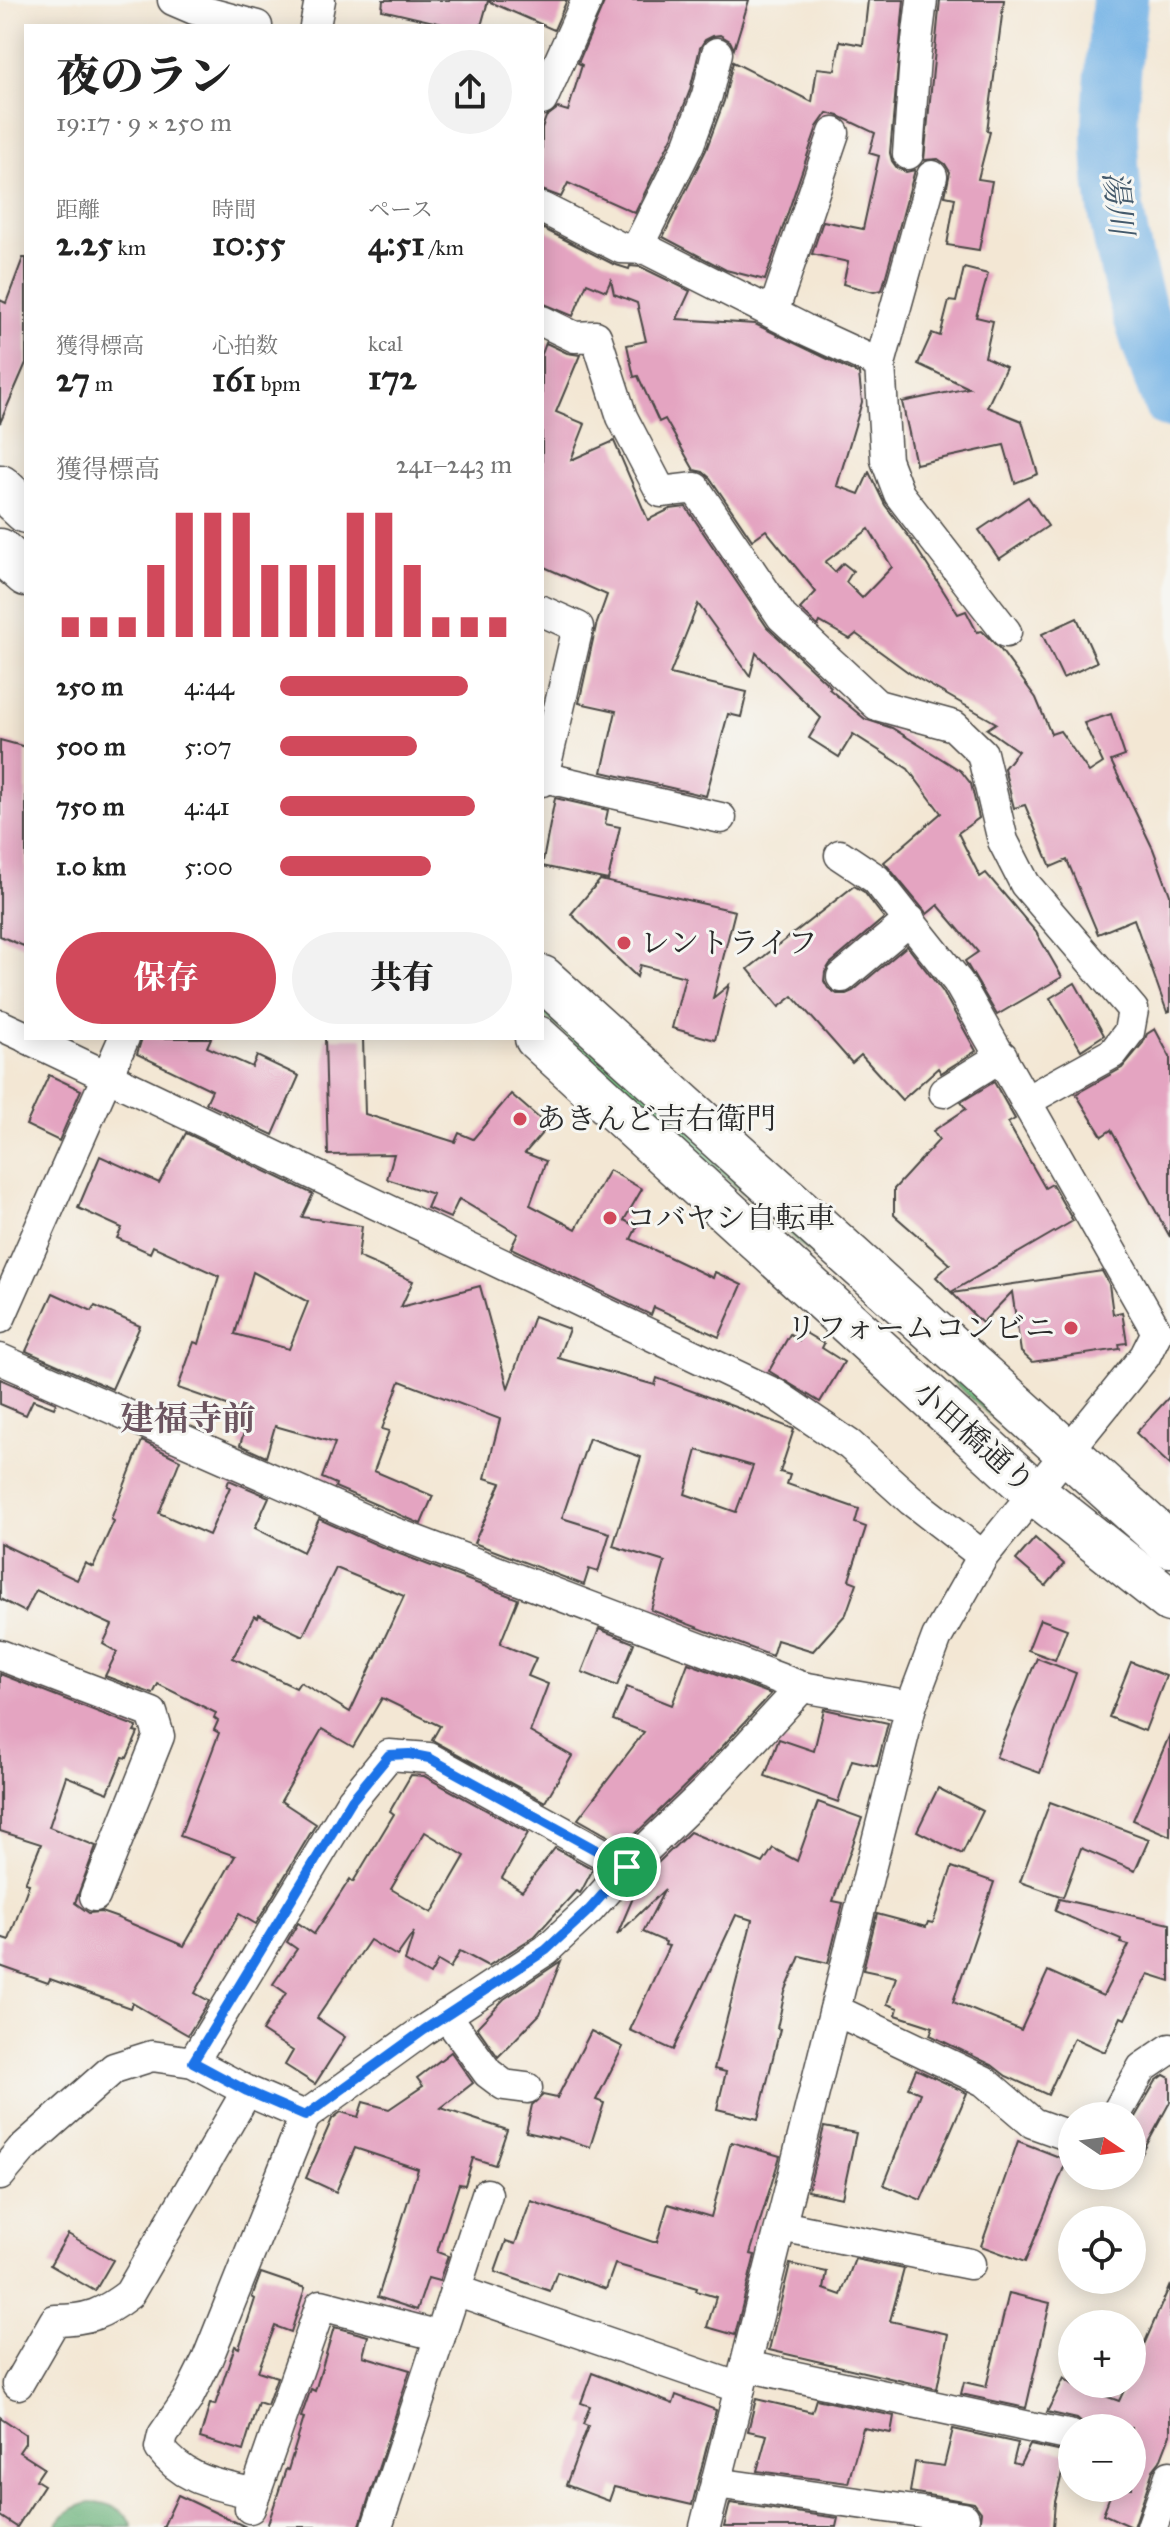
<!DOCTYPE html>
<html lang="ja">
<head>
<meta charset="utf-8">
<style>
	:root { --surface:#fff; --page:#f2f2f2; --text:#222; --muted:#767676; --accent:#d1495b }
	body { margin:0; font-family:"IM FELL Great Primer","Noto Serif JP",serif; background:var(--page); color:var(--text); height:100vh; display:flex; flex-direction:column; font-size:30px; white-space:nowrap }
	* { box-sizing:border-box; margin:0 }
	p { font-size:26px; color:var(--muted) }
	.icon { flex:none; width:44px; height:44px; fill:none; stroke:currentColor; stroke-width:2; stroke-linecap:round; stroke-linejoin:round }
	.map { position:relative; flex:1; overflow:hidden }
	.side { position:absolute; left:24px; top:24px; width:520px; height:1016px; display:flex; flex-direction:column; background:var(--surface); border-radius:0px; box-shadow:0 4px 20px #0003 }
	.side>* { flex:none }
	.needle { width:52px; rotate:103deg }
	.buttons { position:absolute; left:1058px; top:2102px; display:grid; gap:16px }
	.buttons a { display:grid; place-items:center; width:88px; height:88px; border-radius:50%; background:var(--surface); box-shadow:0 4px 20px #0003; font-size:40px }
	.pin { position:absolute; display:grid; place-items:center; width:68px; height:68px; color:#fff; margin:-34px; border:4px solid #fff; border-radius:50%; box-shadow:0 2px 8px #0007 }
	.round { display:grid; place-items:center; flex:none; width:84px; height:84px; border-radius:42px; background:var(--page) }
	.overview { display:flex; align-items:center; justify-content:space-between; height:136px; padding:0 32px }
	h1 { font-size:44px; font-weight:800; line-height:60px }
	.stats { display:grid; grid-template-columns:repeat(3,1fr); gap:12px; height:136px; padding:8px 32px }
	.stats div { display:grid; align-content:center }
	.stats b { font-size:34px; font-weight:800 }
	.stats small { font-size:22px; font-weight:400 }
	.stats p { font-size:22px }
	.chart { height:224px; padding:16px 32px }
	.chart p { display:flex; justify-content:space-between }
	.chart svg { width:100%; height:144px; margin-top:8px; stroke:var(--accent); stroke-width:6 }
	.cta { display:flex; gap:16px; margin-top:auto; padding:16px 32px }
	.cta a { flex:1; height:92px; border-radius:48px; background:var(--accent); color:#fff; font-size:32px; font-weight:800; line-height:92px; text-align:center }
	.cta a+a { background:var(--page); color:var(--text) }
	ul { padding:0 32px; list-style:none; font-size:26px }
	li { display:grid; grid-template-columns:128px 96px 1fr; align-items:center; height:60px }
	li i { height:20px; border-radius:10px; background:var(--accent) }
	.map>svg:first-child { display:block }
	.green { fill:#7fcd8d; stroke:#557c5c; stroke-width:2 }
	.forest { fill:#67b078; stroke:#496e52; stroke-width:2 }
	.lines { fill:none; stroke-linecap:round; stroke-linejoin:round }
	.river { stroke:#71b1e5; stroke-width:56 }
	.building { fill:#e4a4c1; fill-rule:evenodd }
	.minor-casing { stroke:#494744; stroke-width:33 }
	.primary-casing { stroke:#494744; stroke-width:47 }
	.minor { stroke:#fff; stroke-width:30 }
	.primary { stroke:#fff; stroke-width:44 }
	.route-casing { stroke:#fff; stroke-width:16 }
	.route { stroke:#1a73e8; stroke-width:10 }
	.poi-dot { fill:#d1495b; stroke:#f6f6f2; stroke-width:3 }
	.labels { text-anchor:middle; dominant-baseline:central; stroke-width:6; stroke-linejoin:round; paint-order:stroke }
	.poi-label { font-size:30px; fill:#2b2b2b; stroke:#f6f6f2; text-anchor:start }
	.street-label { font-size:30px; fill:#2b2b2b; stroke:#f6f6f2 }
	.water-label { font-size:32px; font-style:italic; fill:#445a6c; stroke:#f6f6f2 }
	.quarter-label { font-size:34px; font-weight:bold; fill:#6c5560; stroke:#f6f6f2 }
</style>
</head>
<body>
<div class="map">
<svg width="1170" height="2527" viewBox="0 0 1170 2527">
	<rect width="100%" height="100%" fill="#f6f6f2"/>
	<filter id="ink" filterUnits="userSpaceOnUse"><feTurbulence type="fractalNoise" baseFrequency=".0125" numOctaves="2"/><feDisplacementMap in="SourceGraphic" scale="16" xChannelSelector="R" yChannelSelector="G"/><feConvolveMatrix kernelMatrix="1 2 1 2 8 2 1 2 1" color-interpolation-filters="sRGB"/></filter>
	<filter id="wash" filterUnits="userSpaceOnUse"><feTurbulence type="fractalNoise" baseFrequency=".006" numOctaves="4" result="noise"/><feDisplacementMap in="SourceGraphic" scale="32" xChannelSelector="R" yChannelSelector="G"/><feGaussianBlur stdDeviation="1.8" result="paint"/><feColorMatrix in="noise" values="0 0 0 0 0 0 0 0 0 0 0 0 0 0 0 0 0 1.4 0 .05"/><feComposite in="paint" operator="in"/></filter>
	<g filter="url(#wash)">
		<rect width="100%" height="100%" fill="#f3e7d4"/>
		<polygon class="green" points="542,992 1033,1439 1025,1448 918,1349 542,1014"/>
		<path class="forest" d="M93,2502C109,2503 128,2511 133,2527H56C65,2511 75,2506 93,2502Z"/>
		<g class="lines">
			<path class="river" d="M1120,0C1116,44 1110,89 1110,134C1110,225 1138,315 1170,400"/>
		</g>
		<g id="blocks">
			<g class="building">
				<polygon points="383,0 567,0 554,30 488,1 481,26 451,26 382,10"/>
				<polygon points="605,0 749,0 734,49 730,41 720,35 713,36 705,40 700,48 690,90 672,137 635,213 568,183 561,197 542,190 542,128 546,117 558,108 568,111 582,65 578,63"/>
				<polygon points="868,0 904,0 890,153 892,161 897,168 906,172 915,170 882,290 874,292 843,284 848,262 812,254 823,221 863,229 879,156 869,153 875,133 839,116 827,113 817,127 765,280 726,270 663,237 706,150 724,101 733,62 812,102 817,68 835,70 840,41 863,45"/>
				<polygon points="940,0 1004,0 987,131 990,132 978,179 992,181 979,250 947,245 955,198 945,196 950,172 945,164 938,159 924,160"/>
				<path d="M542,228L613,264L629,269L630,266L641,267L690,291L677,319L755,324L859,374L862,402L837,486L859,494L869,472L885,505L910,538L958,614L966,611L977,632L982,631L1000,649L1036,698L1051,734L1060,731L1089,772L1103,763L1084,723L1111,714L1125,756L1111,761L1153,849L1170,895V1011L1167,1012L1134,919L1098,934L1067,860L1051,867L1025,805L1014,808L1004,768L1018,751L987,729L996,723L912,675L856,634L850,639L820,622L818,626L800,609L816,592L766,530L752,540L710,478L703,472L694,470L665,419L659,422L638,376L634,377L627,345L646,341L637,303L614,294L611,280L606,291L587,283L573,316L542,303ZM869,529L892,567L862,598L846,582L853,571L843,563L835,572L825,562Z"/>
				<polygon points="23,258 26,258 26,363 0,423 0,300 6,303"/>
				<polygon points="964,268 988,274 976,317 993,321 985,357 1006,367 987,407 1022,421 1038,474 1015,483 1004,445 916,464 902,402 969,388 918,364 932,333 940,336 949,301 956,302"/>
				<polygon points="546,343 567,353 580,355 556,412 585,424 571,460 614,441 648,520 670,509 686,507 767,627 831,687 829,689 865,719 892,728 961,771 971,784 979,818 958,833 980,877 986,873 1036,932 1062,977 997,1015 965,961 978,952 938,905 927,914 884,862 941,813 908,769 853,734 839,757 809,738 821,718 756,653 750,676 698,604 670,674 747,692 741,717 728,714 706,796 602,772 616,711 579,703 596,626 607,595 542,566 542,354"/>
				<polygon points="1028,497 1048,526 999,559 979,530"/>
				<polygon points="1077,618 1097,662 1063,678 1042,634"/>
				<polygon points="0,740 26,747 26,947 0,936"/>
				<polygon points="555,798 608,810 605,824 620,827 608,880 542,866"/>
				<polygon points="600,880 735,911 713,998 729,985 715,1040 672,1028 685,977 640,965 637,977 571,914"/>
				<polygon points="854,886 864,892 884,918 830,964 825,972 824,981 828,988 837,994 846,994 853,991 907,946 943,992 976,1051 941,1073 938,1068 902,1100 861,1055 852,1063 793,996 779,1007 748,969"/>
				<polygon points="1075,983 1104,1035 1081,1050 1050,998"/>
				<polygon points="1155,1029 1170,1057 1170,1237 1111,1130 1102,1136 1076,1094 1122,1068 1143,1043 1147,1034"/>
				<polygon points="142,1038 211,1038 207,1047 252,1067 257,1056 299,1076 273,1135 206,1103 212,1090 137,1054"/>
				<polygon points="325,1038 363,1038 365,1114 455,1142 459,1133 473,1139 511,1094 548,1126 525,1153 546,1161 530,1205 576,1229 609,1170 642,1189 624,1220 637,1227 631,1239 713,1278 715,1272 742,1285 719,1337 654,1307 651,1315 511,1248 518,1234 459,1199 450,1218 427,1208 433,1194 387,1179 394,1154 328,1155"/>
				<polygon points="49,1075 81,1090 59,1141 26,1125"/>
				<polygon points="994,1082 1015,1119 1008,1123 1045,1188 1052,1184 1073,1221 951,1292 936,1277 950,1264 894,1215 894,1189 939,1140 933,1131 966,1109 961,1102"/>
				<path d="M186,1133L313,1194L302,1217L362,1226L358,1257L413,1281L401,1307L480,1286L508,1388L534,1316L569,1329L558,1358L655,1385L657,1378L794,1429L780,1472L790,1475L787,1484L859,1509L855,1523L866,1527L849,1580L857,1583L846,1614L813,1651L777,1640L772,1656L651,1610L665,1562L613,1546L641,1457L589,1438L562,1518L610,1533L598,1572L589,1569L584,1585L474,1543L501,1483L485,1478L500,1419L400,1381L382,1429L389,1431L374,1471L433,1496L421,1524L335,1487L336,1484L322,1478L335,1443L275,1426L266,1457L240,1445L250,1413L178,1388L194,1342L199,1344L219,1276L153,1246L150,1253L117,1238L122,1228L78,1208L100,1156L159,1183ZM253,1272L308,1302L289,1349L235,1334ZM697,1450L753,1466L736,1512L685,1494Z"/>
				<polygon points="1102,1271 1109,1284 1113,1314 1122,1312 1127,1343 1119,1344 1120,1349 1032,1362 1021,1352 1012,1292 982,1323 952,1293"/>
				<polygon points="53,1293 92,1311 95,1306 140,1326 112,1389 26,1351"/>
				<polygon points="804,1332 824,1344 822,1348 844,1362 820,1402 769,1371 790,1334 799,1340"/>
				<polygon points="0,1379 56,1403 54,1408 33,1400 26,1415 0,1404"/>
				<polygon points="1170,1396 1170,1465 1136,1433"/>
				<path d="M142,1441L180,1460L159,1513L209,1535L230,1487L227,1486L229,1480L269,1497L255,1528L303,1552L319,1519L384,1548L518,1599L500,1644L536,1658L528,1676L548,1684L530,1732L572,1756L545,1802L432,1740L440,1726L382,1698L353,1747L322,1729L281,1801L316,1824L256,1924L239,1914L195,1993L209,2001L188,2035L132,2003L130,2008L50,1979L48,1983L0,1966V1937L9,1940L29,1884L25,1883L41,1844L0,1831V1674L137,1727L134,1732L138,1733L127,1758L123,1757L108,1793L66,1776L49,1827L96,1846L75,1903L89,1913L101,1912L118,1918L184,1946L235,1856L180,1836L219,1733L214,1730L218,1721L214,1718L216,1713L158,1684L153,1694L105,1676L117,1652L103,1644L112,1625L36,1590L25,1612L0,1599V1543L77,1580L85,1563L93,1567L114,1521L111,1519ZM336,1568L404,1596L350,1712L300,1682L296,1688L233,1658L254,1616L258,1618L259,1615L303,1636Z"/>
				<polygon points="1035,1538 1064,1564 1046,1586 1016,1560"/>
				<polygon points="1040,1619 1067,1629 1055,1660 1028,1650"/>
				<polygon points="599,1629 634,1643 617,1686 582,1672"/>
				<polygon points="1037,1658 1076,1673 1040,1773 996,1757"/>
				<polygon points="1131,1662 1166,1676 1145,1731 1109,1717"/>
				<polygon points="688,1663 771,1694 695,1776 624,1845 578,1819 644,1732 613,1720 627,1687 672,1705"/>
				<polygon points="824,1709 888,1723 877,1766 852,1760 838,1802 765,1776 779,1739 814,1751"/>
				<polygon points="1170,1734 1170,1836 1133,1820"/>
				<path d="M411,1775L424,1776L528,1833L502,1878L522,1891L555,1848L593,1869L582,1890L580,1893L576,1891L535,1936L488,1966L460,1951L450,1968L438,1961L430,1975L405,1961L414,1932L397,1956L370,1940L317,2018L345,2037L315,2084L285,2065L293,2051L262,2031L286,1993L273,1984L297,1949L287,1942L298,1923L314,1934L350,1879L353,1882L394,1814L390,1811ZM425,1832L465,1856L432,1913L391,1889Z"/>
				<polygon points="938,1788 983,1811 962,1854 917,1831"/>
				<polygon points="818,1802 862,1818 833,1901 843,1903 828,1963 800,1956 785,1992 777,2028 780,2029 758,2119 717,2109 726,2072 714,2069 752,1920 736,1915 673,2050 630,2030 669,1946 665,1945 666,1942 643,1932 665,1889 617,1935 641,1879 690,1832 763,1863 773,1848 797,1861"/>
				<polygon points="1050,1802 1149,1839 1135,1871 1081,1848 1063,1897 1020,1882"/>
				<polygon points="952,1867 994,1882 953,2002 1021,2030 1048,1971 1103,1996 1129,1945 1120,1943 1121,1939 1055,1911 1059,1899 1170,1924 1170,1981 1148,1974 1125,2019 1121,2017 1105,2052 1074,2038 1048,2095 1006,2076 992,2065 930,2035 933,2027 896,2015 898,2008 887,2004 896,1977 863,1970 877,1914 926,1927 928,1922 933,1923"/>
				<polygon points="561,1961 540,2014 498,2057 477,2027 504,1999"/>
				<polygon points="591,2031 623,2047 596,2100 604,2103 590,2147 558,2137 557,2139 526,2132 532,2105 543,2095 557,2098"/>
				<polygon points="451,2052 473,2083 441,2108 507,2130 495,2165 473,2158 465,2185 459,2184 437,2252 448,2256 439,2281 428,2278 417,2310 378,2297 418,2169 355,2148 336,2192 306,2178 332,2119 341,2112 358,2117 363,2102 389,2109 423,2086 417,2078"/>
				<polygon points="916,2069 967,2093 921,2200 884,2185 920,2093 908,2088"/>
				<polygon points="1164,2075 1170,2078 1170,2102 1132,2172 1132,2122 1156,2081"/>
				<polygon points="824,2127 856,2133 842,2198 808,2191"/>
				<polygon points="1018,2141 1067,2160 1025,2262 981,2246"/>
				<polygon points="731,2142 780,2156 750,2254 755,2255 735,2335 707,2327 716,2297 696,2291 697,2288 615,2264 606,2289 557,2272 550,2291 495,2272 506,2241 515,2244 531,2201 653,2242 657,2242 668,2204 711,2217"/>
				<polygon points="68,2234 113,2260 95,2291 50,2265"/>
				<polygon points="855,2259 904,2269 890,2321 948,2334 937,2389 769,2350 790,2264 827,2272 824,2289 841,2295"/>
				<polygon points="261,2273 305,2288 291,2332 275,2326 258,2371 277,2377 267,2405 258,2402 243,2451 200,2438 210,2404 215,2405 235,2346 239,2348 255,2299 252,2297"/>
				<polygon points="1170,2285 1170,2435 1160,2461 1153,2470 1134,2527 1132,2527 1103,2514 1113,2488 1132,2488 1132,2428 1088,2428 1077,2419 1047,2412 1064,2378 1072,2384 1119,2401 1127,2384 1132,2384 1132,2372"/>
				<polygon points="1009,2293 1050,2303 1026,2408 961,2394 964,2382 986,2387"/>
				<polygon points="334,2327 368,2336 363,2356 410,2370 360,2525 359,2527 267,2527 286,2469 288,2470 304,2418 301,2417 311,2389 315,2391"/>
				<polygon points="592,2373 673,2404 676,2395 716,2410 692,2505 614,2487 609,2501 566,2485 588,2426 583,2424 590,2406 581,2403"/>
				<polygon points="756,2399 812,2412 816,2399 894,2416 891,2433 863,2428 848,2483 757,2471 767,2435 748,2431"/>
				<polygon points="0,2417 25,2434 25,2443 19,2452 44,2468 36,2480 44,2485 17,2527 0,2516"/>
				<polygon points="953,2429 1018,2443 1013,2463 1020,2465 1030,2445 1067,2453 1055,2502 1053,2527 979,2527 981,2512 974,2503 910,2492 915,2462 944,2466"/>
				<polygon points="178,2495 246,2527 163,2527"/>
				<polygon points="730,2503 838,2518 836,2527 724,2527"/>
			</g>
		</g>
	</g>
	<g filter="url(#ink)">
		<use href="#blocks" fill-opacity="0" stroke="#494744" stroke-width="2"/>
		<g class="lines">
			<g class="minor-casing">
				<g id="minor">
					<polyline points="173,0 194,9 257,26"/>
					<polyline points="315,26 320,0"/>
					<polyline points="542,100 587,0"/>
					<polyline points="908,154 915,57 922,0"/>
					<polyline points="542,208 621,248 646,249 804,329 880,364 886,460 899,494 1006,632"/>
					<polyline points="637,248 689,144 707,95 717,53"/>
					<polyline points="773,313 834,133"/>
					<polyline points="542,321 575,337 596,336 622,417 661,492 695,488 782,617 877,705 954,726 982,753 1003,841 1025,884 1133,1010 1129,1032 1113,1053 1028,1100"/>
					<polyline points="880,364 932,176"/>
					<polyline points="542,611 578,627 542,781"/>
					<polyline points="543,777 721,818"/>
					<polyline points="842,977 910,920"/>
					<polyline points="0,1025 26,1037"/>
					<polyline points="27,1038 775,1394 850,1445 912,1501 983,1556"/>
					<polyline points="944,1092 1002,1056"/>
					<polyline points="0,1318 124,1038"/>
					<polyline points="0,1359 390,1531 802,1687"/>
					<polyline points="0,1655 152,1713 159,1736 95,1896"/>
					<polyline points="835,2010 984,2081 1033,2123 1072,2137"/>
					<polyline points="446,2015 488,2073 504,2085 527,2088"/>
					<polyline points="193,2062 352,1800 389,1755 429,1758 627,1867"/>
					<polyline points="1115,2116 1142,2068 1170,2049"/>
					<polyline points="0,2175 21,2150 114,2068 152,2056 193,2062 247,2091 305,2116 424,2030 546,1950 589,1910 627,1867 708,1789 802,1687 911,1706"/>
					<polyline points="781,2226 970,2264"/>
					<polyline points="455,2290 740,2388"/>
					<polyline points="746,2366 1072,2436"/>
					<path d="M18,2384L55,2320C88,2320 103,2314 129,2294L247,2091"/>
					<polyline points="716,2483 964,2518"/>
					<path d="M255,2494C217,2484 185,2482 160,2448L163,2435L187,2400L207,2360L305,2116"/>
					<polyline points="250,2508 321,2305 440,2336"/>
					<polyline points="377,2527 487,2194"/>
					<polyline points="705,2527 911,1706 937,1637 983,1556 1145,1356 1157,1332 958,982 876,879 840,855"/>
					<polyline points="1152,2527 1170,2476"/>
				</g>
			</g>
			<g class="primary-casing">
				<g id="primary">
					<polyline points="0,487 26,511"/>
					<polyline points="0,551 26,574"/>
					<polyline points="542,978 1170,1545"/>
					<polyline points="537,1038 1034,1492 1170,1600"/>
				</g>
			</g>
			<use href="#minor" class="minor"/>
			<use href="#primary" class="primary"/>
		</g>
	</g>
	<g class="lines" filter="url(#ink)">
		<g class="route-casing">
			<polygon id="route" points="409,1754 429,1758 627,1867 589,1910 546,1950 424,2030 305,2116 247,2091 193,2062 352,1800 389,1755"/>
		</g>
		<use href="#route" class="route"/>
	</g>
	<g class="poi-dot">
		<circle cx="624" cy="943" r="8"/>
		<circle cx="520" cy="1119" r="8"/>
		<circle cx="610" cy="1218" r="8"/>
		<circle cx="1071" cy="1328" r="8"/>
	</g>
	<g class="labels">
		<g class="poi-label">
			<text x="640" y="943">レントライフ</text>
			<text x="536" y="1119">あきんど吉右衛門</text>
			<text x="626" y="1218">コバヤシ自転車</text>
			<text x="1055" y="1328" text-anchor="end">リフォームコンビニ</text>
		</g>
		<g class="street-label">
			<text transform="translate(974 1437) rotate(42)">小田橋通り</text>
		</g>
		<g class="water-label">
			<text transform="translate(1118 203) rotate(83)">湯川</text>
		</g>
		<g class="quarter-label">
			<text x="188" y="1418">建福寺前</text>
		</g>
	</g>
</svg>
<div class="buttons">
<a><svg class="needle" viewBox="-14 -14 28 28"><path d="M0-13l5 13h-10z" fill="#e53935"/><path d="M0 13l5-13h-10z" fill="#767676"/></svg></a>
<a><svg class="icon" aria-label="locate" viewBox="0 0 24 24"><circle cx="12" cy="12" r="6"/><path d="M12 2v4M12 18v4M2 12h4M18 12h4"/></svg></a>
<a>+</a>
<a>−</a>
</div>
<div class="pin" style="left:627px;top:1867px;background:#1e9e55"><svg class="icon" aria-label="arrive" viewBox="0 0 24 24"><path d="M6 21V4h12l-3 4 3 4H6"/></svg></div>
<section class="side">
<div class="overview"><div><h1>夜のラン</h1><p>19:17 · 9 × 250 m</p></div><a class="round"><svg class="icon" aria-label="share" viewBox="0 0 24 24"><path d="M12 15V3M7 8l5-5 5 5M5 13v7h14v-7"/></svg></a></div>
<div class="stats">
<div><p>距離</p><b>2.25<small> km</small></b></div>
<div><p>時間</p><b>10:55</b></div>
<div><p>ペース</p><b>4:51<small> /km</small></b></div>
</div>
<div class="stats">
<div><p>獲得標高</p><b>27<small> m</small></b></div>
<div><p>心拍数</p><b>161<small> bpm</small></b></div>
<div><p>kcal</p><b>172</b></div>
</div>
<div class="chart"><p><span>獲得標高</span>241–243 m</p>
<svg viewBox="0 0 160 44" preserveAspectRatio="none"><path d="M5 44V38M15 44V38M25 44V38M35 44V22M45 44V6M55 44V6M65 44V6M75 44V22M85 44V22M95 44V22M105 44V6M115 44V6M125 44V22M135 44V38M145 44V38M155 44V38"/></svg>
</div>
<ul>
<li><b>250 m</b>4:44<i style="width:81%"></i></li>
<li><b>500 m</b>5:07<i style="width:59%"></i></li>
<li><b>750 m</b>4:41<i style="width:84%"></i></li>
<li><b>1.0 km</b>5:00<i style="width:65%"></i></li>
</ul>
<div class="cta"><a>保存</a><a>共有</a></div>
</section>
</div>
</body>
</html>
